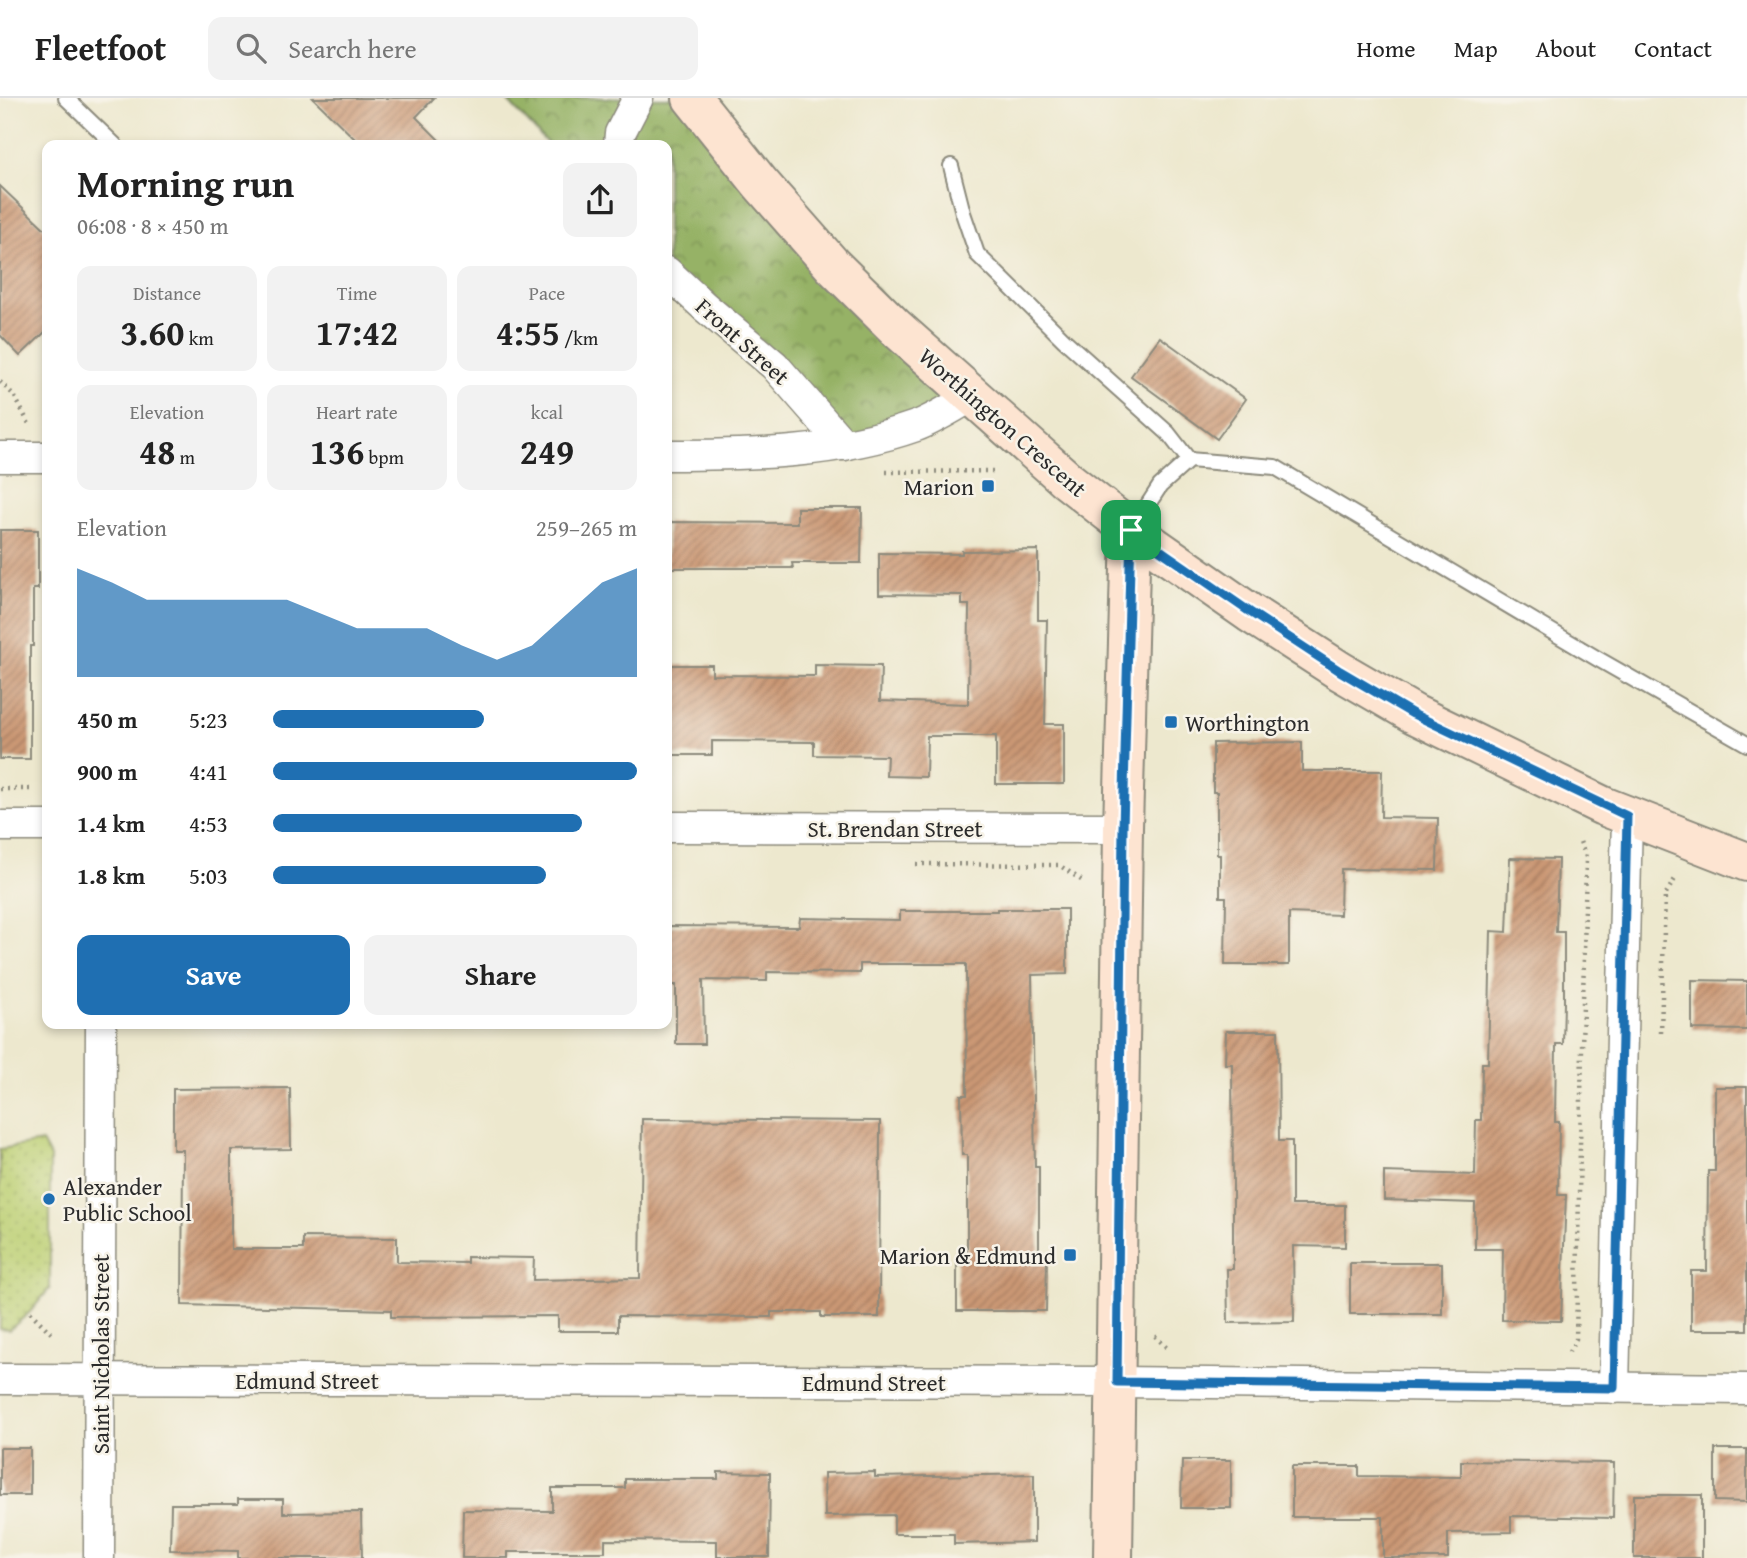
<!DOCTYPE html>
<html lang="en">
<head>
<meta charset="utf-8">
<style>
	:root { --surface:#fff; --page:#f2f2f2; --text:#222; --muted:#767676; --line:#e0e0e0; --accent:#1f6fb2 }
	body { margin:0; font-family:"Gentium Book Plus",serif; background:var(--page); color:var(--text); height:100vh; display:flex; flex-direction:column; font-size:26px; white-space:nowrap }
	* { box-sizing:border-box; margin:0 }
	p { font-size:23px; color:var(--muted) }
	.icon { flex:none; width:38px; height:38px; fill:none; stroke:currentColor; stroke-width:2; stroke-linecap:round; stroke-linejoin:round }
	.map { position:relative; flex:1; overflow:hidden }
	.panel { position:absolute; left:42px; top:42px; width:630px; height:889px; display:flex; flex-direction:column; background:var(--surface); border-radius:14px; box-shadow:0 4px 10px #0003 }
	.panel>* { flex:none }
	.pin { position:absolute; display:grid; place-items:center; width:60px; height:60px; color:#fff; margin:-30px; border-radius:14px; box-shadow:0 4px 10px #0006 }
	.round { display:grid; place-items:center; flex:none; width:74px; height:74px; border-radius:14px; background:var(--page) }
	.summary { display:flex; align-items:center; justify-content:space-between; height:119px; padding:0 35px }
	h1 { font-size:38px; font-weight:800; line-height:52px }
	.stats { display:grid; grid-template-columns:repeat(3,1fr); gap:10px; height:119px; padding:7px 35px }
	.stats div { display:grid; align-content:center; border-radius:14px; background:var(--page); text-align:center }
	.stats b { font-size:35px; font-weight:800 }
	.stats small { font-size:19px; font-weight:400 }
	.stats p { font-size:19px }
	.chart { height:196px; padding:14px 35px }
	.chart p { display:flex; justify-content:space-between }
	.chart svg { width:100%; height:126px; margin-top:7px; fill:var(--accent); opacity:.7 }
	.action { display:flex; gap:14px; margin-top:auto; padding:14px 35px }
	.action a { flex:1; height:80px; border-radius:14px; background:var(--accent); color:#fff; font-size:28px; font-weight:800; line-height:80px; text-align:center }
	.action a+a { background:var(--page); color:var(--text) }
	ul { padding:0 35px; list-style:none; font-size:23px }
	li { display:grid; grid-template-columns:112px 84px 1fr; align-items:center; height:52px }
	li i { height:18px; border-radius:9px; background:var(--accent) }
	header { display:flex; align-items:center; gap:42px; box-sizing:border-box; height:98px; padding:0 35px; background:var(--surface); border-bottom:2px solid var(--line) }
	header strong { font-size:33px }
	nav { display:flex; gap:38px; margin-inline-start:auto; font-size:24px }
	.search { width:490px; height:63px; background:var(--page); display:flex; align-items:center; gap:18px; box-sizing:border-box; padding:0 24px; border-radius:14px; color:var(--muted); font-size:26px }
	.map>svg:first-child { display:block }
	.forest { fill:url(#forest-crowns); stroke:#606e48; stroke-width:2 }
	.park { fill:url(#park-dots); stroke:#747e50; stroke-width:2 }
	.building { fill:url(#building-hatch) }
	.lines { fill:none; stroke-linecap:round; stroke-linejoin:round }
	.lane-casing { stroke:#8c8a7c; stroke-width:18 }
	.street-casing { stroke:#8c8a7c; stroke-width:33 }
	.secondary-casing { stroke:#8c8a7c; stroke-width:42 }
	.path { stroke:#8c8a7c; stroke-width:4.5; stroke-dasharray:2 5; stroke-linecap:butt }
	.lane { stroke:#fff; stroke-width:14 }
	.street { stroke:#fff; stroke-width:30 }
	.secondary { stroke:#fde4d1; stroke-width:38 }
	.route-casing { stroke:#fff; stroke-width:14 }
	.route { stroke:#1f6fb2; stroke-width:9 }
	.poi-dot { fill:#1f6fb2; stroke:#f7f3e8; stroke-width:2.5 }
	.labels { text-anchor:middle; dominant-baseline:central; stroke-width:5; stroke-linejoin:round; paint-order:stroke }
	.street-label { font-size:23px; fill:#2b2b2b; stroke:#f7f3e8 }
	.poi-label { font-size:23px; fill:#2b2b2b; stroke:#f7f3e8; text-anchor:end }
</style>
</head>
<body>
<header>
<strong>Fleetfoot</strong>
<div class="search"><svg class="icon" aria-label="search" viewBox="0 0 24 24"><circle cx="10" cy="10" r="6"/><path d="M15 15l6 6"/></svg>Search here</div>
<nav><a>Home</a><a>Map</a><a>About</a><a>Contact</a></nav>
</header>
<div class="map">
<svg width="1747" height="1460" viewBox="0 0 1747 1460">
	<defs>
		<pattern id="forest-crowns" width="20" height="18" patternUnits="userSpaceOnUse" patternTransform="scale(1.75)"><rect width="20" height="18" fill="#96b266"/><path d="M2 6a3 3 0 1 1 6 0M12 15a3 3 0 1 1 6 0" fill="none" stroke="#7b9154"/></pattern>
		<pattern id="park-dots" width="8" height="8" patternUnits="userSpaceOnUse" patternTransform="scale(1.75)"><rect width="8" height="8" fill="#bdd074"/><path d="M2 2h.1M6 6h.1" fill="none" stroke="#a3b365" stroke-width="1.8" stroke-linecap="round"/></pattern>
		<pattern id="building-hatch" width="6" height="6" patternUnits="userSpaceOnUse" patternTransform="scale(1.75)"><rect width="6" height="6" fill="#cb9875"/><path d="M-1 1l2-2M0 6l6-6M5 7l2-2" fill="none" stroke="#a57c60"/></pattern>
	</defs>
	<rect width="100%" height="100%" fill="#f7f3e8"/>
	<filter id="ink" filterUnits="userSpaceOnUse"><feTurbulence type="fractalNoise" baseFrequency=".0143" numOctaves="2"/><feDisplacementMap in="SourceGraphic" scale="14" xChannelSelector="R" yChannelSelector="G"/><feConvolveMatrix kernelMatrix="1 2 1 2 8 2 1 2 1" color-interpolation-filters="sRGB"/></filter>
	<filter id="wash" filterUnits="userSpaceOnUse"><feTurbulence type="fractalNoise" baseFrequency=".00686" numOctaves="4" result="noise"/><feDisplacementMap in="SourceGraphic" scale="28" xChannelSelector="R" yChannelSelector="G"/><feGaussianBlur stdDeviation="1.57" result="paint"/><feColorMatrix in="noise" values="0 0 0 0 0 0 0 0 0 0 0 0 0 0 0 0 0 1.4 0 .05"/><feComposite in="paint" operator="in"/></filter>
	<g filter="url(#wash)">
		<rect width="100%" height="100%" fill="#ede8ce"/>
		<polygon class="forest" points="505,0 696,0 973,294 839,346 667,177 667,47 549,47"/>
		<polygon class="park" points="42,1044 50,1059 50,1190 30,1214 9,1232 0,1231 0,1051"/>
		<g id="blocks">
			<g class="building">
				<polygon points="313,0 434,0 416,19 444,47 361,47"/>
				<polygon points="0,88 47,133 47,232 20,258 0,237"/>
				<polygon points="1160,239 1246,301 1217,341 1131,278"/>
				<polygon points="797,410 862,410 861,465 792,465 793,470 667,470 667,424 797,425"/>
				<polygon points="0,432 38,432 38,491 33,491 33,548 30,548 30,661 0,661"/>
				<polygon points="1038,452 1038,522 1047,522 1045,626 1064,626 1064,686 996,686 996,638 927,638 926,679 886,678 887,658 814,657 814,644 712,643 712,657 667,657 667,567 712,567 712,577 815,578 815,567 881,568 880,603 968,606 969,507 962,507 962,497 879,496 879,455 962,456 962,453"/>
				<polygon points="1302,644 1302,673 1382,673 1381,719 1438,720 1437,772 1341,771 1340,817 1289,815 1289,867 1225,867 1226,799 1220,799 1220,757 1217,757 1217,694 1213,694 1213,645"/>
				<polygon points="1510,760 1558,761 1556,834 1564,834 1564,905 1563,946 1556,946 1555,1024 1559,1024 1558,1097 1566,1097 1561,1223 1502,1222 1503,1151 1475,1151 1475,1105 1384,1102 1384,1074 1475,1077 1476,1022 1481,1022 1482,965 1488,965 1491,833 1507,834"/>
				<polygon points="997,811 1067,811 1067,876 1032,877 1035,1069 1039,1069 1039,1159 1047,1159 1046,1213 957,1213 957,1158 967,1158 967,1057 962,1057 961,997 967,997 966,866 860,866 860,875 767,874 767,883 703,882 704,946 676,946 676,887 667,887 667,828 799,829 800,820 900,822 900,813 997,813"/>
				<polygon points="1692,882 1747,883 1747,932 1692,931"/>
				<polygon points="1226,933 1278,933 1279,1043 1292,1043 1292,1107 1345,1107 1345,1149 1293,1148 1294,1224 1228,1225 1227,1171 1233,1171 1233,1087 1232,966 1225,966"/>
				<polygon points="1715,989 1747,989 1747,1232 1691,1232 1691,1173 1707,1173 1708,1073 1715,1073"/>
				<polygon points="290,990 291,1051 231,1052 231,1151 303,1151 303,1139 397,1140 397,1164 467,1165 467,1159 534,1160 533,1182 640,1180 642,1021 880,1023 879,1219 821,1219 821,1214 771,1214 771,1219 618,1218 618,1233 558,1233 558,1218 391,1219 391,1212 182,1207 183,1052 173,1052 173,991"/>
				<rect x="1350" y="1165" width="92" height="51"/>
				<rect x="0" y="1350" width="30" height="47"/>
				<polygon points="1715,1351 1747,1351 1747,1404 1715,1403"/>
				<polygon points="1182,1362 1231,1362 1231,1410 1181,1410"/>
				<polygon points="1461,1363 1614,1365 1613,1420 1511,1418 1511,1434 1448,1435 1448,1460 1383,1460 1383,1419 1292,1419 1292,1368 1359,1368 1359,1378 1461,1379"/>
				<polygon points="718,1374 770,1375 769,1459 717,1459 717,1443 605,1442 605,1454 508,1454 508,1460 462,1460 463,1412 552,1413 552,1390 625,1390 625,1381 718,1381"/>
				<polygon points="875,1374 875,1379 1034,1376 1034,1444 954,1446 954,1436 894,1436 894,1417 825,1418 824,1375"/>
				<rect x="1634" y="1397" width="68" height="63"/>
				<polygon points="238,1401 283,1401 283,1415 361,1414 362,1460 238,1460 238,1453 170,1452 171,1406 238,1406"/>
			</g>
		</g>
	</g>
	<g filter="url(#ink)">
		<use href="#blocks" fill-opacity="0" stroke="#8c8a7c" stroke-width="2"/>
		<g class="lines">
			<g class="lane-casing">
				<g id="lane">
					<polyline points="66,0 115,47"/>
					<polyline points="951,68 963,115 977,156 1064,242 1168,335 1189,362"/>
					<polyline points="1132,431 1160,388 1189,362 1275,369 1598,561 1747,646"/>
				</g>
			</g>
			<g class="street-casing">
				<g id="street">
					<polyline points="619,47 620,35 638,0"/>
					<polyline points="667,174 705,209 774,267 844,347"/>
					<path d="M667,357C750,357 837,356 916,328C935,321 954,308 973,298"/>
					<polyline points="0,359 47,359"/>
					<polyline points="0,728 47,728"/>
					<polyline points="667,729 1123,730"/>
					<polyline points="0,1281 1117,1284 1747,1291"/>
					<polyline points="1614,1290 1627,718"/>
					<polyline points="99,1460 101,926"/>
				</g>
			</g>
			<g class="secondary-casing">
				<g id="secondary">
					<polyline points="692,0 760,85 833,168 895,229 1067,382 1131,432 1250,515 1340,573 1414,616 1603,708 1747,764"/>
					<polyline points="1113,1460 1123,730 1131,432"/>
				</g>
			</g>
			<g class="path">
				<polyline points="0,284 14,297 29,326"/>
				<polyline points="886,374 993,373"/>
				<polyline points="0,691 34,691"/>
				<polyline points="916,766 1059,767 1084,784"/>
				<polyline points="1661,935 1665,797 1675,781"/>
				<polyline points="30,1214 54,1238"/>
				<polyline points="1155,1238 1168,1251"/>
				<polyline points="1569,1254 1576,1241 1586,759 1579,741"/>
			</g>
			<use href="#lane" class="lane"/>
			<use href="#street" class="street"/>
			<use href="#secondary" class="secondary"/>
		</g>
	</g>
	<g class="lines" filter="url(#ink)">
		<g class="route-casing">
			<polygon id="route" points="1131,432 1250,514 1340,573 1413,616 1627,718 1614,1290 1117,1284 1123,730"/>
		</g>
		<use href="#route" class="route"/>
	</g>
	<g class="poi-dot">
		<rect x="981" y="381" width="14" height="14" rx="3.5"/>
		<rect x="1164" y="617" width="14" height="14" rx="3.5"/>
		<circle cx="49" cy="1101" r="7"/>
		<rect x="1063" y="1150" width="14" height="14" rx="3.5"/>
	</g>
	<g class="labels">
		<g class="street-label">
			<text transform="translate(743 243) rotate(42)">Front Street</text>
			<text transform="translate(1003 324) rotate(41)">Worthington Crescent</text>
			<text x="895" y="730">St. Brendan Street</text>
			<text transform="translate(100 1256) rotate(-90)">Saint Nicholas Street</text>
			<text x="307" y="1282">Edmund Street</text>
			<text x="874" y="1284">Edmund Street</text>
		</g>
		<g class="poi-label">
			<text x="974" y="388">Marion</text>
			<text x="1185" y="624" text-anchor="start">Worthington</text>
			<text x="63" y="1088" text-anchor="start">Alexander<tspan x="63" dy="26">Public School</tspan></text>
			<text x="1056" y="1157">Marion &amp; Edmund</text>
		</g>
	</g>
</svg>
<div class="pin" style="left:1131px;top:432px;background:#1e9e55"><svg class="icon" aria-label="arrive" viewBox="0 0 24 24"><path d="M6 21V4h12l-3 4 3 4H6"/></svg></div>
<section class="panel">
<div class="summary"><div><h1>Morning run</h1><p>06:08 · 8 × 450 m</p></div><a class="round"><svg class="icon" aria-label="share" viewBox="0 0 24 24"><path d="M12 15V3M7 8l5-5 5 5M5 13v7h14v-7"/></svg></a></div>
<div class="stats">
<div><p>Distance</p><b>3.60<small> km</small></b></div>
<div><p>Time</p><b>17:42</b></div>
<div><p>Pace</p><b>4:55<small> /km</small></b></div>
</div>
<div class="stats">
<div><p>Elevation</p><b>48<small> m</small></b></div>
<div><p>Heart rate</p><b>136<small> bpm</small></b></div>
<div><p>kcal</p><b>249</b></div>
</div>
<div class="chart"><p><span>Elevation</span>259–265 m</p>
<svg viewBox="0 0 160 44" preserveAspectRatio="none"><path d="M0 44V6L10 11L20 17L30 17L40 17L50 17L60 17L70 22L80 27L90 27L100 27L110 33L120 38L130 33L140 22L150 11L160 6V44z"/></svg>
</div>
<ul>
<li><b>450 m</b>5:23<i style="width:58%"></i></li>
<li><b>900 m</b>4:41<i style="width:100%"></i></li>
<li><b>1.4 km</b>4:53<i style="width:85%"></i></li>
<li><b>1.8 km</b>5:03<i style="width:75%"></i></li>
</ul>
<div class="action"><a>Save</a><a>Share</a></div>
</section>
</div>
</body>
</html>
